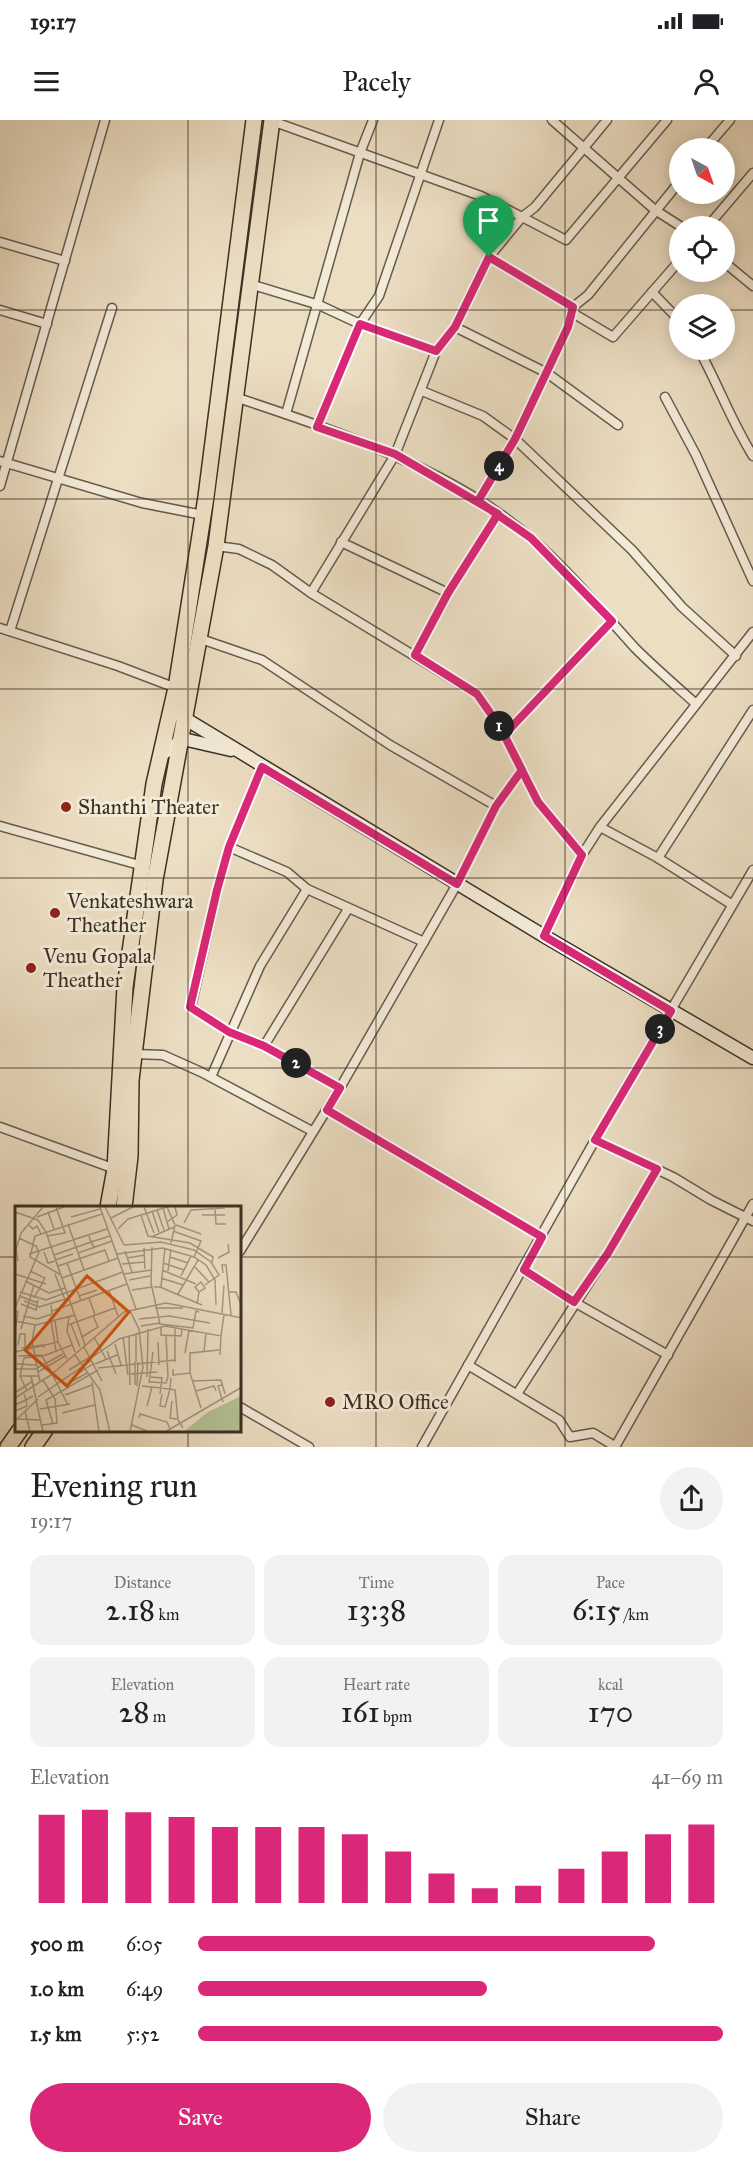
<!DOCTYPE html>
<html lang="en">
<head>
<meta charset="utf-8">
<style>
	:root { --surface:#fff; --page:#f2f2f2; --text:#202124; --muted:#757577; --accent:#db2777 }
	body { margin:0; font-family:"IM FELL Great Primer",serif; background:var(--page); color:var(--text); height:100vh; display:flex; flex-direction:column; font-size:22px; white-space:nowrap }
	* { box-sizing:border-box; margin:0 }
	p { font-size:20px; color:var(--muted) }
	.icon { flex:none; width:33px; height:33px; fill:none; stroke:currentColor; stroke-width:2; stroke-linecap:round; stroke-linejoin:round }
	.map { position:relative; height:1327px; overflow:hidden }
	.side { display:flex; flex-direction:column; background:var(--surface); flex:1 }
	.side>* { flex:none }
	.needle { width:39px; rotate:140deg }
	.fabs { position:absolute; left:669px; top:18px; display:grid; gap:12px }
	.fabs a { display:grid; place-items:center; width:66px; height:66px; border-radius:50%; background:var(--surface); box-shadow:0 3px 15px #0003; font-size:30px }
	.pin { position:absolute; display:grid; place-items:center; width:51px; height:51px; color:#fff; margin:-62px -26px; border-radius:50% 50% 50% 0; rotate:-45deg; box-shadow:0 0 6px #0007 }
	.pin .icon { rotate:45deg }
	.km { position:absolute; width:30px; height:30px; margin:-15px; border-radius:50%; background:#222; color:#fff; font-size:16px; line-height:30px; text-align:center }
	.round { display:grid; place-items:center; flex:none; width:63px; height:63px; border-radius:32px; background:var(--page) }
	.headline { display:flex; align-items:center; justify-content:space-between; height:102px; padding:0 30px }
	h1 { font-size:33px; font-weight:600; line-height:45px }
	.figures { display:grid; grid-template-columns:repeat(3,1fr); gap:9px; height:102px; padding:6px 30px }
	.figures div { display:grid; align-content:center; border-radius:15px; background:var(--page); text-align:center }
	.figures b { font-size:30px; font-weight:600 }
	.figures small { font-size:16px; font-weight:400 }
	.figures p { font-size:16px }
	.chart { height:168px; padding:12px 30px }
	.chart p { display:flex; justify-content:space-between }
	.chart svg { width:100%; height:108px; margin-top:6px; stroke:var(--accent); stroke-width:6 }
	.action { display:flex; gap:12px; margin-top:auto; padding:12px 30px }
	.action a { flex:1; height:69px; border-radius:36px; background:var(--accent); color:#fff; font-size:24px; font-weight:600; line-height:69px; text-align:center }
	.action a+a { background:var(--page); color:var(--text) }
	ul { padding:0 30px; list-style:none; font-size:20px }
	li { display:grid; grid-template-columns:96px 72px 1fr; align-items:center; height:45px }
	li i { height:15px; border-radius:8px; background:var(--accent) }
	.status { display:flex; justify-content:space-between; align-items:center; height:42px; padding:0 30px; background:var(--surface); direction:ltr }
	.status svg { height:16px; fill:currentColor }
	header { display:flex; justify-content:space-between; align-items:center; height:78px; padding:0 30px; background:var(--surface); font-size:27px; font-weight:600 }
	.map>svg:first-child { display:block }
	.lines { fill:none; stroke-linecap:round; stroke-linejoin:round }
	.street-casing { stroke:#675c4b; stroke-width:11 }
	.secondary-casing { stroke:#3b3023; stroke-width:15 }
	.highway-casing { stroke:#3b3023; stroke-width:18 }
	.street { stroke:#f3ead8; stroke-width:8 }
	.secondary { stroke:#f3ead8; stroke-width:12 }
	.highway { stroke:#ecdec3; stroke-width:15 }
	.route-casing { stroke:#fff; stroke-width:12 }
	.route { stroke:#db2777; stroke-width:8 }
	.grid { fill:none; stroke:#3b3023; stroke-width:1.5; stroke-opacity:0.55 }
	.poi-dot { fill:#8f2418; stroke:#f3ead8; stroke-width:2 }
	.labels { text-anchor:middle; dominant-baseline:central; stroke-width:6; stroke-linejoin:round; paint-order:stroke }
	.poi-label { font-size:21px; fill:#3b3023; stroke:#f3ead8; text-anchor:start }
	.inset-road { fill:none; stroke:#a59883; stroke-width:1.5 }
	.view { fill:#d7550e; fill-opacity:0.15; stroke:#d7550e; stroke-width:3 }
	.inset-edge { fill:none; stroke:#3b3023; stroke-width:3 }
</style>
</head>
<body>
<div class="status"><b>19:17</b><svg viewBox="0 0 49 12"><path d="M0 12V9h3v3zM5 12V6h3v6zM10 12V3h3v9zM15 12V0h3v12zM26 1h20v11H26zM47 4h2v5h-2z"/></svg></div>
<header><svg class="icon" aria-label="menu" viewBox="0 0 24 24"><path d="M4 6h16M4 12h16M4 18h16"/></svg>Pacely<svg class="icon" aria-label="person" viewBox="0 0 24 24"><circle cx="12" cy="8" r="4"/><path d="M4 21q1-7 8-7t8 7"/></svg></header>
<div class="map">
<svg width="753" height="1327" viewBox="0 0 753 1327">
	<rect width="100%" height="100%" fill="#ecdec3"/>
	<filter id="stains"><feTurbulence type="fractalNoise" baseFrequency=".00333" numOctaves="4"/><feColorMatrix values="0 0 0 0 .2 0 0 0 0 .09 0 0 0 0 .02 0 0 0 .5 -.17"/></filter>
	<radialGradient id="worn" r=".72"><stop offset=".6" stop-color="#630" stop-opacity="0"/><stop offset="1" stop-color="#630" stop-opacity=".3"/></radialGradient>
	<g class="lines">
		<g class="street-casing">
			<g id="street">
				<polyline points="552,0 655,90 680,106"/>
				<polyline points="272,1 481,76 522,97 535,87 607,0"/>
				<polyline points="706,28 730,0"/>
				<polyline points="708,106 753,53"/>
				<polyline points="0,122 65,141"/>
				<polyline points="489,137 573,187"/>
				<polyline points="724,142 753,166"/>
				<polyline points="250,164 319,185 360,204 436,231"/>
				<polyline points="652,172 680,201"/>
				<polyline points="0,190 47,204"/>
				<polyline points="571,192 613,217 680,140"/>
				<polyline points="455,207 547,253 618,305"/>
				<path d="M699,230C718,264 731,301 753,336"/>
				<polyline points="422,271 483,296 515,319 632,430 682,487 736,536"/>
				<path d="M235,277C334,310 452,349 532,419C570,452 601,491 635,528C654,547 675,565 695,583"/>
				<polyline points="665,277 696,335 753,461"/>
				<polyline points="286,294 360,33 373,0"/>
				<polyline points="317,307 360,204 379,176 439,0"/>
				<polyline points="0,341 142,383 203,395"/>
				<polyline points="0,366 105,0"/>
				<polyline points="478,381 515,319 568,207 573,187 588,175 680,61"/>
				<polyline points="341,422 448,473"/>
				<polyline points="216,426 239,429 272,445 311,473 477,574 500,607 538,682 582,735"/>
				<polyline points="311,473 395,335 436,231 455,207 489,137 522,97 566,120 667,0"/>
				<polyline points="0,508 118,546 176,568"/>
				<polyline points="10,511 112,188"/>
				<polyline points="198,518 262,540 390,625 496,686"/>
				<polyline points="415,535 448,473 498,394"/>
				<polyline points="504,615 612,501"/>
				<polyline points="262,647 229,727 217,770 191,887 229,912 264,926 340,968"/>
				<polyline points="0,706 143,746"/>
				<polyline points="600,707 658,738 731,784"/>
				<polyline points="229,727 287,752 307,769 424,822"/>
				<polyline points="658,738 753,590"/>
				<polyline points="544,816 582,735 600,707 753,512"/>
				<polyline points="264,926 348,789"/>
				<polyline points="134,934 163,935 201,952 312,1011"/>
				<polyline points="211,957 260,846 307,769"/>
				<polyline points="327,990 542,1117"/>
				<polyline points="0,1007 115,1049"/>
				<polyline points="595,1020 673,1057 711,1080 753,1101"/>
				<polyline points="240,1131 340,968 457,764 496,686 522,650"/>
				<polyline points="523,1150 574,1182 668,1235"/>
				<polyline points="468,1245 559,1300 570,1317 593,1313 616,1327"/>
				<polyline points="517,1274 608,1133 657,1049"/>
				<polyline points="240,1287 309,1327"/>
				<polyline points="422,1327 595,1020 753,750"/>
				<polyline points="615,1327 753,1084"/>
			</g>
		</g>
		<g class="secondary-casing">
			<g id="secondary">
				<polyline points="179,595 544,816 753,938"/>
				<polyline points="160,636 183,619 231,630"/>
			</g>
		</g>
		<g class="highway-casing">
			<g id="highway">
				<polyline points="108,1087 115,1049 125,867 154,664 176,568 206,377 254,0"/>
				<polyline points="124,1087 130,1036 131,960 155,760 216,426 272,0"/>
				<polyline points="8,1327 20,1310"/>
				<polyline points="33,1327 45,1310"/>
			</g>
		</g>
		<use href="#street" class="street"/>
		<use href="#secondary" class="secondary"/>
		<use href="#highway" class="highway"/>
	</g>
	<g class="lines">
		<g class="route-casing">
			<polyline id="route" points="489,137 455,207 436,231 360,204 317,307 395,334 498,394 448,473 415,535 477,574 500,607 522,650 496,686 457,764 262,647 229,727 217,770 190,887 229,912 264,926 340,968 327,990 542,1117 524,1150 574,1182 608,1133 657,1049 595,1020 671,891 544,816 582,735 538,682 504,615 612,501 531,418 478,381 515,319 568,207 573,187 489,137"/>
		</g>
		<use href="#route" class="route"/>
	</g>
	<path class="grid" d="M188,0V1087M376,0V1327M565,0V1327M0,190H680M724,190H753M0,379H753M0,569H753M0,758H753M0,948H753M0,1137H16M240,1137H753M188,1310V1327"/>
	<g class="poi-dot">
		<circle cx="66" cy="687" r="6"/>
		<circle cx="55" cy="793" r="6"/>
		<circle cx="31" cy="848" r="6"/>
		<circle cx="330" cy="1282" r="6"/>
	</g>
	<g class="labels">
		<g class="poi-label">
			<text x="78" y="687">Shanthi Theater</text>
			<text x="67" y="781">Venkateshwara<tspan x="67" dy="24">Theather</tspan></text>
			<text x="43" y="836">Venu Gopala<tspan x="43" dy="24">Theather</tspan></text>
			<text x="342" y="1282">MRO Office</text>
		</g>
	</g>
	<g transform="translate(15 1086)">
		<rect width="226" height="226" fill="#ecdec3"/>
		<path d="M226,190V226H168L193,206Z" fill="#b3c297"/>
		<path class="inset-road" d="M85,1L121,103M90,1L109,39M129,1L139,27M152,1L160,19L156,37M148,2L154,23M200,2L201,18H211M142,4L149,24M137,5L144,26M0,6L23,14L31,26L70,139M33,6L39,23M126,9L133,30L175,37L198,51L197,57M187,9H210M22,11L49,1M56,11L85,3M96,12L118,1M152,16L162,9L160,1M169,17L176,4L210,2M53,18L69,64M14,19L18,23L22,20L26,28M161,19L186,28M103,23L113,13L152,1M158,25L186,35L179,51M32,30L50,27L41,1M136,31L159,21M109,39L146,36L179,44L196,56L204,69L190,79M79,41L76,36L95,30M137,41L136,77L145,118L178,122L181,105L184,106M129,42L130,63M110,45L117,66M29,46L33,57L40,55M63,47L97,35M14,48L92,23M102,48L148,42L179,51L191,59L200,74L201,99M39,49L76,36L74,30M155,51L173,57M112,52L130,49M203,52L214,46L213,38M40,54L58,48M3,55L1,43L6,27L28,1M52,57L66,95M148,57L169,64M107,58L129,56M43,60L90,44L94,55M179,60L194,76M147,64L181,78M15,65L30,72L19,92M153,65L156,43M208,67L207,59H211L216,109M0,68L31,78M40,68L50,94M109,68L136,64M46,69L15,51L20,30L87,8M166,70L176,50M47,72L103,52M146,72L168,79M114,74L135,70M10,75L34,87L50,82M139,81H146L150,42M145,81L187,99M94,84L103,110M117,84L137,81M5,86L31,94L108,66M214,86H221L227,101M163,88L183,54M4,90L23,97M64,90L82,84M74,92L80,109M9,95L24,101L54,92M6,98L21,104L23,94M182,98L184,86L190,82L186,76L180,81L184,86M0,102L24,46L21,40L4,32M140,102H168M0,105L3,106L0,125M37,105L112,78M207,107L209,79M8,110L22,113L37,108L36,99M54,111L52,125L60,146M124,113L154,110L195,117M0,115L21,119L60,109M36,115L41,145M40,115L43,136L52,153M56,118L65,141M20,119L17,135L25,176M53,119L100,102M126,120L145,117M146,121V129L166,130L167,123M160,122V156M6,123L19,79M121,127V156M114,130L115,179M67,131L83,121L78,110M79,131L91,153M108,131L113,169M143,136L144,159M100,138L106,159M3,139L5,128H10V142M69,141L87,175M7,142L28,139L29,142M92,145L101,168M189,145L191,127M0,146L43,136M170,147L174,124M60,149L85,184L95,226M205,149L206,130M3,150L31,149L57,139M76,152L104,133L150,120L206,130L209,109M2,158L21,159M80,158L102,149M22,162L48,148M83,162L160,154M1,163H23M158,163V169L175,167L186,202M54,164L75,151M23,166L50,150M175,167V147L204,144M37,168L53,199M116,168L142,166M61,169L79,157M5,170H24M16,170L28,226M132,171L133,123M136,171L147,172L145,188M177,175L206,174L210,188M56,176L72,167M77,176L84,226M135,176L151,177L153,171L151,130M134,177L138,146M120,179V156M207,179L203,180L208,196M122,180L123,156M127,180L155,183L156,172M12,185L5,170L9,152L27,150L37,167M181,185L199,180L201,185M1,186L18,175M147,188L145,200L150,201L155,183L160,184L163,214L168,222M50,189L77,179M23,191L77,154M0,192L36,169L109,106L151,97L227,112M157,195L155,212L162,213M0,199L11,194L9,188M132,200L137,181M25,203L55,198M0,205L12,200L11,194L18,190M10,205L15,226M47,207L80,199M124,212L125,208L152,216L155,223M3,213L26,214M0,215L23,193M38,218L31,194L83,164M27,219L42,217L40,193L28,174M117,219L134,226M115,226L128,161L124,123L115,105M150,226L227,181"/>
		<path class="view" d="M72,70L114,106L52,180L10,144Z"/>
		<rect width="226" height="226" class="inset-edge"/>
	</g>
	<rect width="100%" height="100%" filter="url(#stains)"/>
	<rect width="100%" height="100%" fill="url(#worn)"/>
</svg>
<div class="fabs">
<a><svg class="needle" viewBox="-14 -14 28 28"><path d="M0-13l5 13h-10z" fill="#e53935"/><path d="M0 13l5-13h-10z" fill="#757577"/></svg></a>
<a><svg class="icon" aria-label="locate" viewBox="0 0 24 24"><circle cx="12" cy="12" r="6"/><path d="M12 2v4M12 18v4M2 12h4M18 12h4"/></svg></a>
<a><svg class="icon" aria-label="layers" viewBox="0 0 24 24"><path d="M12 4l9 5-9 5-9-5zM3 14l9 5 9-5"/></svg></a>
</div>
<div class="pin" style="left:489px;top:137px;background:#1e9e55"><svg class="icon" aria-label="arrive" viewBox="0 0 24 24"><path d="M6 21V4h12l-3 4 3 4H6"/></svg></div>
<b class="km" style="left:499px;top:606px">1</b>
<b class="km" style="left:296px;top:943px">2</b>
<b class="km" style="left:660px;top:909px">3</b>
<b class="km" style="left:499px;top:346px">4</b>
</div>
<section class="side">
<div class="headline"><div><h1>Evening run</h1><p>19:17</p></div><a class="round"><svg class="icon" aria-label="share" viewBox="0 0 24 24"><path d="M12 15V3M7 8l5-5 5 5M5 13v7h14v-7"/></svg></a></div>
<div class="figures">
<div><p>Distance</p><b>2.18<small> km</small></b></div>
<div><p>Time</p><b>13:38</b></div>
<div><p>Pace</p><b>6:15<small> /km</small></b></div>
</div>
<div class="figures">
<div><p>Elevation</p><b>28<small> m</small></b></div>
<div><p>Heart rate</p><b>161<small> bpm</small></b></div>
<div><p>kcal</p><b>170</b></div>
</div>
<div class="chart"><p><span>Elevation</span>41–69 m</p>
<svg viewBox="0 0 160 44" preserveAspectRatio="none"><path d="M5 44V8M15 44V6M25 44V7M35 44V9M45 44V13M55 44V13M65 44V13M75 44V16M85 44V23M95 44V32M105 44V38M115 44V37M125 44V30M135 44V23M145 44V16M155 44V12"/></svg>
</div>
<ul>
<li><b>500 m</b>6:05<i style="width:87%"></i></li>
<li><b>1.0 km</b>6:49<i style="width:55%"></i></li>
<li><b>1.5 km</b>5:52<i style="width:100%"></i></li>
</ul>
<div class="action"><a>Save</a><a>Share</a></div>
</section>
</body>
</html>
